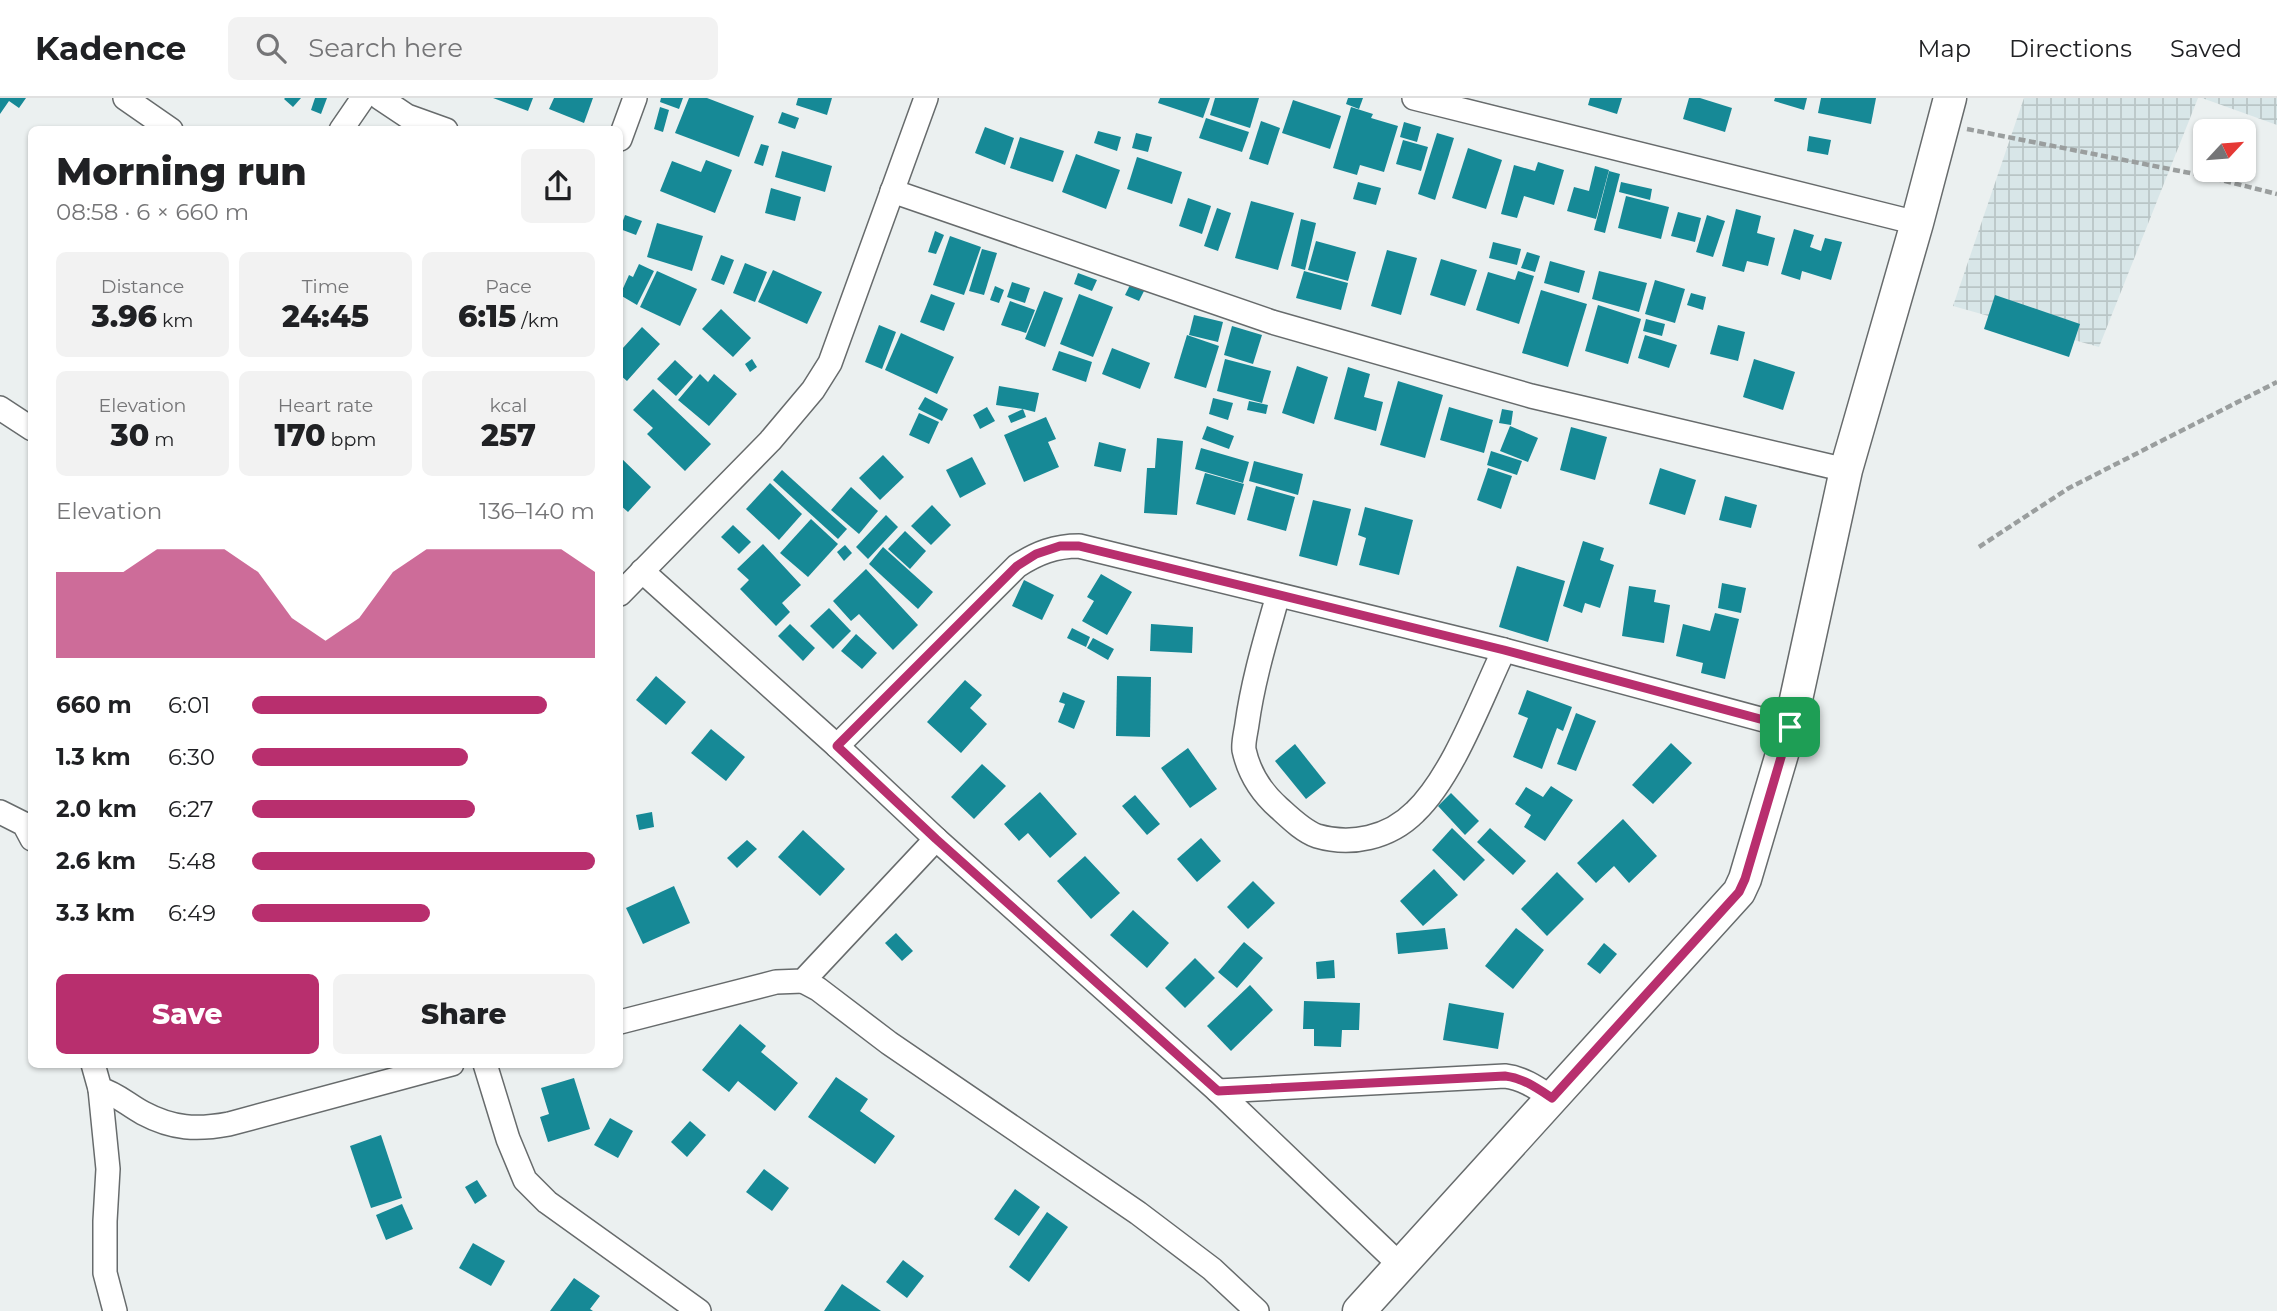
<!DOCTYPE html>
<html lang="en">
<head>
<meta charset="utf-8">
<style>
	:root { --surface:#fff; --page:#f2f2f2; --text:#202124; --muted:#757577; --line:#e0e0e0; --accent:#b82f6e }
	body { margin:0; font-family:Montserrat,sans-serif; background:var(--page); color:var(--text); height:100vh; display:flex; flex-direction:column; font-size:26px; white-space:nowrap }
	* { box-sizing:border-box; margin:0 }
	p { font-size:23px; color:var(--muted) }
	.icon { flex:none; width:38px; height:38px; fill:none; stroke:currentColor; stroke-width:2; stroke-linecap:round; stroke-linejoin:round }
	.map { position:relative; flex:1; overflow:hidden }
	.panel { position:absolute; left:28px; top:28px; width:595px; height:942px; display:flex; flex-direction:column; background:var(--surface); border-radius:10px; box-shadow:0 2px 5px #0004 }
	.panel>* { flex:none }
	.needle { width:46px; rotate:64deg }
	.tools { position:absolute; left:2193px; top:21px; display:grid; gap:14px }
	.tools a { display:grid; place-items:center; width:63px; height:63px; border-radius:10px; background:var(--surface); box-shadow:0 2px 5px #0004; font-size:35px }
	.pin { position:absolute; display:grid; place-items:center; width:60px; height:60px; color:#fff; margin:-30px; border-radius:14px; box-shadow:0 4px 10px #0006 }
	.round { display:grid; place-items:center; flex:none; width:74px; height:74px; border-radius:10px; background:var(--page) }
	.overview { display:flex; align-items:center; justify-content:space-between; height:119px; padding:0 28px }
	h1 { font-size:38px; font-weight:800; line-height:52px }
	.stats { display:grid; grid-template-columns:repeat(3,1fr); gap:10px; height:119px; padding:7px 28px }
	.stats div { display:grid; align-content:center; border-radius:10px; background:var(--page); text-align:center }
	.stats b { font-size:30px; font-weight:800 }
	.stats small { font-size:19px; font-weight:400 }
	.stats p { font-size:19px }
	.chart { height:196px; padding:14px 28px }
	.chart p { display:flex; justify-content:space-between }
	.chart svg { width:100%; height:126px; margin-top:7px; fill:var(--accent); opacity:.7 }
	.button { display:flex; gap:14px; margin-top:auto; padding:14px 28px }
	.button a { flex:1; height:80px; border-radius:10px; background:var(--accent); color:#fff; font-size:28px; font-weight:800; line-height:80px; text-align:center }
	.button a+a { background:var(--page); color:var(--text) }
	ul { padding:0 28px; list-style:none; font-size:23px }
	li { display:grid; grid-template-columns:112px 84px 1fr; align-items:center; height:52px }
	li i { height:18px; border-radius:9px; background:var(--accent) }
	header { display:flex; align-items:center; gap:42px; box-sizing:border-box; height:98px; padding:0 35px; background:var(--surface); border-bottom:2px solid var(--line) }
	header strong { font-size:33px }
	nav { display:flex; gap:38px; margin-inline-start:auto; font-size:24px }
	.search { width:490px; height:63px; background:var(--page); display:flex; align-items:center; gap:18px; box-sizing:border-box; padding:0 24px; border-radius:10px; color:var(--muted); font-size:26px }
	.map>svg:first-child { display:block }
	.industrial { fill:url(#industrial-grid) }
	.building { fill:#168996 }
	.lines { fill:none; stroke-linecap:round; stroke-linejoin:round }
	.street-casing { stroke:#676b6c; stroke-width:26 }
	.secondary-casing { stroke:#676b6c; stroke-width:35 }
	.path { stroke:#9a9e9e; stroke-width:4.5; stroke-dasharray:7 3.5; stroke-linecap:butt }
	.street { stroke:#fff; stroke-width:23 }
	.secondary { stroke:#fff; stroke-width:32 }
	.route-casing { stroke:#fff; stroke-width:14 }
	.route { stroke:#b82f6e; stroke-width:9 }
</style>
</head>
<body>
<header>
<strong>Kadence</strong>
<div class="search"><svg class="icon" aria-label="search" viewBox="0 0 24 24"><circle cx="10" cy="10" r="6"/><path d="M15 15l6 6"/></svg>Search here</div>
<nav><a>Map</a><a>Directions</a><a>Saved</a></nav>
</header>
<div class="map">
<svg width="2277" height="1213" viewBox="0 0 2277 1213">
	<defs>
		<pattern id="industrial-grid" width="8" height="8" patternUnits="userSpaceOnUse" patternTransform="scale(1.75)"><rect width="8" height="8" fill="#d8e6e8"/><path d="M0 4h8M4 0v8" fill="none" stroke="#b9c5c6"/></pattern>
	</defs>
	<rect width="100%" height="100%" fill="#ebf0f0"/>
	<g class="industrial">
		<polygon points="2024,0 2198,0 2099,249 1953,208"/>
		<polygon points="2202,0 2277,0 2277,27"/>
	</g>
	<g class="building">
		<polygon points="0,0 26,0 19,10 9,3 0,16"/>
		<polygon points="285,0 301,0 293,9 284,1"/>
		<polygon points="315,0 327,0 321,16 311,12"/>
		<polygon points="493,0 533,0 528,13"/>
		<polygon points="554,0 593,0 584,25 549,11"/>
		<polygon points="661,0 683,0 679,11 660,4"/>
		<polygon points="689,0 707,0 754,18 739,59 675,35"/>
		<polygon points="798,0 832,0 827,17 796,7"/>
		<polygon points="1160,0 1210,0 1203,20 1158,5"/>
		<polygon points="1215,0 1259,0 1250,30 1210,17"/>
		<polygon points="1348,0 1363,0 1359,11 1346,6"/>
		<polygon points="1590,0 1622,0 1617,16 1588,7"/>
		<polygon points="1689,0 1700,0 1732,10 1725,34 1683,21"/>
		<polygon points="1775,0 1807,0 1804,12 1774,3"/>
		<polygon points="1821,0 1876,0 1871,26 1818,15"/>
		<polygon points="1293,2 1341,18 1330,51 1282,35"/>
		<polygon points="660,9 669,12 663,34 654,31"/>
		<polygon points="1351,9 1373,16 1371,20 1398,28 1384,74 1360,67 1357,77 1333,70"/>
		<polygon points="782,14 799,20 795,31 778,25"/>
		<polygon points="1206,20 1249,34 1242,54 1199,40"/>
		<polygon points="1261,23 1280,30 1268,67 1249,61"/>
		<polygon points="1404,24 1421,29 1417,44 1400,39"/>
		<polygon points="985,29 1014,40 1005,67 975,55"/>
		<polygon points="1098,33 1121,39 1117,53 1094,45"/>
		<polygon points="1136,35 1152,39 1148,54 1132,50"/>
		<polygon points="1437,35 1454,40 1435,102 1418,96"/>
		<polygon points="1809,38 1831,42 1828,57 1807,53"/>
		<polygon points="1020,39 1064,53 1053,84 1010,70"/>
		<polygon points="1403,42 1428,49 1421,73 1396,66"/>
		<polygon points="761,46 769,48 763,68 754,65"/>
		<polygon points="1468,50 1502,62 1486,111 1452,100"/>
		<polygon points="782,53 832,68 825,94 775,79"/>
		<polygon points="1076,56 1120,72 1106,111 1062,94"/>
		<polygon points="1137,59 1182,74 1172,106 1127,91"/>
		<polygon points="706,62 732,72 715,115 660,93 672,63 701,74"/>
		<polygon points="1538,64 1564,72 1554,107 1524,98 1517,120 1501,116 1514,67 1535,73"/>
		<polygon points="1595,68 1609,72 1596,121 1567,113 1574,89 1589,93"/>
		<polygon points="1609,73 1620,76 1605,135 1594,132"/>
		<polygon points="1358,84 1381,90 1376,107 1353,101"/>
		<polygon points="1621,84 1652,91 1650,102 1619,94"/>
		<polygon points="771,90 801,99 795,123 765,115"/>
		<polygon points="1626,98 1669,109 1661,141 1618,130"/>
		<polygon points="1188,100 1211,108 1202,136 1179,128"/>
		<polygon points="1251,103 1294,115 1278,172 1235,160"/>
		<polygon points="1217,110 1231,115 1218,153 1204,148"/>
		<polygon points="1736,111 1761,118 1757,135 1775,140 1768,168 1747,163 1744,174 1722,168"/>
		<polygon points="1678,114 1701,120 1695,144 1671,138"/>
		<polygon points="625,117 642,123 636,137 620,131"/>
		<polygon points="1707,117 1725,123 1713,159 1696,154"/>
		<polygon points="1301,121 1316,125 1305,172 1291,168"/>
		<polygon points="657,125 703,138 692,173 647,159"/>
		<polygon points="1794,131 1814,137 1810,149 1821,153 1825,140 1842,144 1831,182 1802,173 1800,182 1781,176"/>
		<polygon points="935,133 944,137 936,156 928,154"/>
		<polygon points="950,138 981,149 964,197 933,187"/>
		<polygon points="1316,143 1356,154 1348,183 1308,172"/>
		<polygon points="1493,144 1521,151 1517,167 1489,160"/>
		<polygon points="982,151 997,155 984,197 969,193"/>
		<polygon points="1387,152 1417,160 1401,217 1371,208"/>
		<polygon points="1527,154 1540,158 1535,174 1521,170"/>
		<polygon points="721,157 734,162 724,187 711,182"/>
		<polygon points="1441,161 1477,172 1465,208 1430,197"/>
		<polygon points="1550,163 1585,173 1579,195 1544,185"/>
		<polygon points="745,165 767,174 755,204 733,195"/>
		<polygon points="639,166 654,173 637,207 620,197 629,177 633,179"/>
		<polygon points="773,172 822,194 807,226 758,204"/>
		<polygon points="657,173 697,191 680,228 640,209"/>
		<polygon points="1304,173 1348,185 1341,212 1296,200"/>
		<polygon points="1518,173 1534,178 1519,226 1476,212 1488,174 1515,182"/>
		<polygon points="1599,173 1647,185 1639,214 1592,201"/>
		<polygon points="1078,175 1097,182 1092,193 1074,186"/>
		<polygon points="1655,182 1685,191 1675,225 1645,216"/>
		<polygon points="1012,184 1030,190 1025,205 1007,199"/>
		<polygon points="1130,187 1144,193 1139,203 1125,197"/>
		<polygon points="995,188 1004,192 999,205 990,202"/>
		<polygon points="1541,192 1587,206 1568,269 1522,255"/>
		<polygon points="1044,193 1063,200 1045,249 1025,241"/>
		<polygon points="1691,195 1706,199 1703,212 1687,207"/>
		<polygon points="931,196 955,205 944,233 920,224"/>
		<polygon points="1079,196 1113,209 1093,259 1060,246"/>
		<polygon points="1995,197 2080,226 2069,259 1984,231"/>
		<polygon points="1010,203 1035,212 1026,235 1001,227"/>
		<polygon points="1598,207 1641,221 1628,266 1585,253"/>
		<polygon points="721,211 751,240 733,259 702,231"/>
		<polygon points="1194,217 1223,224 1218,244 1189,237"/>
		<polygon points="1646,221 1665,226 1662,238 1643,233"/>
		<polygon points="879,227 896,234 882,271 865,264"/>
		<polygon points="1718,227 1745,234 1738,263 1710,256"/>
		<polygon points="1232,228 1262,237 1253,266 1224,257"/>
		<polygon points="642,229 660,246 627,283 620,277 620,248 622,251"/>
		<polygon points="901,235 954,259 937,296 885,272"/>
		<polygon points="1187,237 1219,248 1206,290 1174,280"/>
		<polygon points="1645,237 1677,247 1669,270 1638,260"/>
		<polygon points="1112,250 1150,265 1140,291 1102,276"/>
		<polygon points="1059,253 1092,264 1086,284 1052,272"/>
		<polygon points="752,261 757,269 750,274 745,266"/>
		<polygon points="1225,261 1271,273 1262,305 1217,293"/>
		<polygon points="1754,261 1795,274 1783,312 1743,299"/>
		<polygon points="675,262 693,279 676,298 657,281"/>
		<polygon points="1297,268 1328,279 1314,326 1282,315"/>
		<polygon points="1348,269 1370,276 1364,299 1383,304 1376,333 1334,321"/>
		<polygon points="700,276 708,284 714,276 737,296 709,328 678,302"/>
		<polygon points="1398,283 1443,297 1425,360 1380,347"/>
		<polygon points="999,288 1039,295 1035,314 1023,311 1026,319 1011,325 1008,318 1023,311 996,307"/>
		<polygon points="653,291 711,346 685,373 647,336 653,330 633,312"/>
		<polygon points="925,299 948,311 942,323 918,311"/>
		<polygon points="1213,300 1233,305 1228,322 1209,316"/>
		<polygon points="1249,303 1268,307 1266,316 1247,312"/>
		<polygon points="987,309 995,323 980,331 973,317"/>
		<polygon points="1449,309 1493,322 1484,355 1440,342"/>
		<polygon points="1502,311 1513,313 1511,327 1499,325"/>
		<polygon points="919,315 939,324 929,346 909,337"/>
		<polygon points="1046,319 1056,341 1048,344 1059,369 1024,384 1004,337"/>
		<polygon points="1207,328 1234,338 1229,351 1202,341"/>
		<polygon points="1510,328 1538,340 1528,364 1500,353"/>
		<polygon points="1571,329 1607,339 1595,382 1560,372"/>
		<polygon points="1157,340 1183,343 1177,417 1144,415 1147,370 1155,370"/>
		<polygon points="1099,344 1126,351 1121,374 1094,368"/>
		<polygon points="1201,350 1249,364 1243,385 1195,371"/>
		<polygon points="1491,353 1522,363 1517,377 1487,367"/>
		<polygon points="883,357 904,379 880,402 859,380"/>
		<polygon points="620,359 651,389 628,414 620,407"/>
		<polygon points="972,359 986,386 960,400 946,372"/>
		<polygon points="1254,363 1303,376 1298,397 1249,383"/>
		<polygon points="1488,370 1512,378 1501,411 1477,402"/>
		<polygon points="1660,370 1696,382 1685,417 1649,406"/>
		<polygon points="782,372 847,431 838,441 773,382"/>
		<polygon points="1205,375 1244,386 1235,417 1196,406"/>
		<polygon points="770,385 802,416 779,442 746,411"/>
		<polygon points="1256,388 1295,399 1286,433 1247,422"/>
		<polygon points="851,389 878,413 859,436 831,412"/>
		<polygon points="1725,398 1757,407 1751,430 1719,422"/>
		<polygon points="1313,402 1351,411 1337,468 1299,458"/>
		<polygon points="932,407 951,427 931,447 911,428"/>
		<polygon points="1365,409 1413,422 1399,477 1359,467 1366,440 1358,437"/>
		<polygon points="886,417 898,429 868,461 856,449"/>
		<polygon points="811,421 838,446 808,479 780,455"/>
		<polygon points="733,427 751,444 739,456 721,439"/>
		<polygon points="905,433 926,453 910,471 888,451"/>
		<polygon points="1583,443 1604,450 1600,462 1614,467 1600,510 1585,505 1582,515 1563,508"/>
		<polygon points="763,446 801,487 782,505 790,514 776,528 740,491 749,482 737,471"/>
		<polygon points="845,447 852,455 844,463 837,454"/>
		<polygon points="883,449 933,494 918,511 869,466"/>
		<polygon points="1517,468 1565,483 1548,544 1499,529"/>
		<polygon points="866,471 918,527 893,552 859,516 851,523 833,503"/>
		<polygon points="1101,476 1132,494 1107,537 1082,523 1094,503 1087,499"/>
		<polygon points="1024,482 1054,497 1042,522 1012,508"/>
		<polygon points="1722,485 1746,490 1741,515 1718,510"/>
		<polygon points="1629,488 1656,492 1654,504 1670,507 1664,545 1622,538"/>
		<polygon points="829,510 851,533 833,551 810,528"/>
		<polygon points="1715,515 1739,521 1725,581 1701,575 1703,565 1676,558 1683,526 1710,533"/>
		<polygon points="790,526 815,550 803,563 778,538"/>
		<polygon points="1151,526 1193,529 1192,555 1150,553"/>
		<polygon points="1072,530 1090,539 1086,549 1067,540"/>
		<polygon points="856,536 877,555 862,571 841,553"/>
		<polygon points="1093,540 1114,551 1108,562 1087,550"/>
		<polygon points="656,578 686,604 666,627 636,602"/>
		<polygon points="1117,578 1151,579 1150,639 1116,638"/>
		<polygon points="965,582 982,597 970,610 987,626 961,655 927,624"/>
		<polygon points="1527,592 1572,609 1563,633 1557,630 1542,671 1513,659 1528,620 1518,616"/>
		<polygon points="1063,594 1085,603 1074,631 1058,624 1065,606 1059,604"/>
		<polygon points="1576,615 1596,623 1576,673 1557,666"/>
		<polygon points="711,631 745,659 726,683 691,655"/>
		<polygon points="1671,645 1692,665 1653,706 1632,687"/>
		<polygon points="1295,646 1326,685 1306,701 1275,663"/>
		<polygon points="1188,650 1217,691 1190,710 1161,670"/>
		<polygon points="982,666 1006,688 974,721 951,699"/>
		<polygon points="1551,688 1573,702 1545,743 1524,729 1531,717 1515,706 1526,689 1543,699"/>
		<polygon points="1040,694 1077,736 1050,760 1028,735 1019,743 1004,726"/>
		<polygon points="1451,695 1479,723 1465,737 1438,708"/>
		<polygon points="1135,697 1160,726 1147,737 1122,708"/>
		<polygon points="652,714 654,729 639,732 636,717"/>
		<polygon points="1623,721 1657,758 1629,785 1614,768 1596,785 1577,765"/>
		<polygon points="1452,730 1485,762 1464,783 1432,752"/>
		<polygon points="1490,730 1526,763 1513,777 1477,744"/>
		<polygon points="803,732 845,771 820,798 778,759"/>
		<polygon points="1201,740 1221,763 1197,784 1177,761"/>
		<polygon points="747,742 757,751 737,770 727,760"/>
		<polygon points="1085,758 1120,795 1091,821 1057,783"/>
		<polygon points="1434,771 1458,797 1423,828 1400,803"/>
		<polygon points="1557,774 1584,801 1547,838 1521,811"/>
		<polygon points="1253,783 1275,805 1248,831 1227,809"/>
		<polygon points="674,788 690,825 643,846 626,810"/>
		<polygon points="1133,812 1169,845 1147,870 1110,837"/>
		<polygon points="1445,830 1448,851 1398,856 1396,835"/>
		<polygon points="1516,830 1544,852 1513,891 1485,868"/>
		<polygon points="896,835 913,853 902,863 885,845"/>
		<polygon points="1244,844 1263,860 1237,890 1218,874"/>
		<polygon points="1604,845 1617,856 1600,876 1587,866"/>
		<polygon points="1195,860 1215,880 1185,910 1165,890"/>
		<polygon points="1334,862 1335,880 1317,881 1316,864"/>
		<polygon points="1250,887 1273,912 1231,953 1207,928"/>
		<polygon points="1304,903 1360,905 1359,932 1342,932 1341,949 1314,948 1314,931 1303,931"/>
		<polygon points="1449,905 1504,915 1498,951 1443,942"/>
		<polygon points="740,926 766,948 761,954 798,985 775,1013 738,983 729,994 702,972"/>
		<polygon points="836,979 868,1001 860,1013 895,1038 875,1066 808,1019"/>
		<polygon points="574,980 590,1031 548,1044 540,1019 549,1016 541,990"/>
		<polygon points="610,1020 633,1033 618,1060 594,1047"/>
		<polygon points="690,1023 706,1037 687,1059 671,1044"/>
		<polygon points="381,1037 402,1100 371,1110 350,1048"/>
		<polygon points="764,1071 789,1090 772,1113 746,1094"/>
		<polygon points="477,1082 487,1098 475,1106 465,1089"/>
		<polygon points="1015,1091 1040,1109 1019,1138 994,1121"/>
		<polygon points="402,1106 413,1131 386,1142 376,1117"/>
		<polygon points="1047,1114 1068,1129 1029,1184 1009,1169"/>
		<polygon points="473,1145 505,1163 491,1188 459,1170"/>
		<polygon points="903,1162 924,1178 907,1200 886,1184"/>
		<polygon points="574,1180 600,1198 590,1211 593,1213 550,1213"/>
		<polygon points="842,1186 881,1213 824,1213"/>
	</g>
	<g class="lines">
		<g class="street-casing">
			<g id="street">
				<polyline points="125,0 171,32"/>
				<polyline points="380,0 407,18 446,32"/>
				<polyline points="1414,0 1917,125"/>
				<polyline points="341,32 363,0"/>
				<polyline points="620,41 635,0"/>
				<polyline points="892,93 1272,224 1531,298 1846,372"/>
				<polyline points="0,310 32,331"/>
				<polyline points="642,473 837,648 936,741 1218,993 1399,1166"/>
				<polyline points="620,496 770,343 813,292 830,265 926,0"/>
				<path d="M1278,497C1266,540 1253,582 1247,626C1246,634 1243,644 1244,652C1249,675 1262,695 1279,710C1290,720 1303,733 1317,738C1351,748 1389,740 1415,714C1453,678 1481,600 1504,552"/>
				<path d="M837,648L1017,468C1037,455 1055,448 1079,448L1504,552L1790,629"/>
				<polyline points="0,714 24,726 32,741"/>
				<polyline points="803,883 818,891 889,945 1138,1115 1212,1171 1257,1213"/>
				<polyline points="620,924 776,884 803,883 936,741"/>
				<path d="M93,966L100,991C117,996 128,1007 143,1015C173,1031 197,1032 229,1026L452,966"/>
				<polyline points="485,966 508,1041 525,1082 547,1104 699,1213"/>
				<polyline points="100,991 108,1071 105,1123 105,1175 115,1213"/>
				<path d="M1218,993L1505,978C1523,980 1537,990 1552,1000"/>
			</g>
		</g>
		<g class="secondary-casing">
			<polyline id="secondary" points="1359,1213 1739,794 1745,781 1790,629 1846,372 1917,125 1950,0"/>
		</g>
		<g class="path">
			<polyline points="1967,31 2205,78 2277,96"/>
			<polyline points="1979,449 2069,390 2277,284"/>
		</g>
		<use href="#street" class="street"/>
		<use href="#secondary" class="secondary"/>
	</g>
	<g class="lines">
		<g class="route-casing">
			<path id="route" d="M1060,448H1079L1504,552L1790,629L1745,781L1739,794L1552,1000C1537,990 1523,980 1505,978L1218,993L936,741L837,648L1017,468L1036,456Z"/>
		</g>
		<use href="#route" class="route"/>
	</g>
</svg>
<div class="tools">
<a><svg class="needle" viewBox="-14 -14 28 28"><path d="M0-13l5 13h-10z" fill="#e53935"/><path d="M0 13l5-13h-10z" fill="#757577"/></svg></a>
</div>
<div class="pin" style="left:1790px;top:629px;background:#1e9e55"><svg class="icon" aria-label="arrive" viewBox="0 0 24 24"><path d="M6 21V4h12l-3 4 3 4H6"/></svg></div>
<section class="panel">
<div class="overview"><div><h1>Morning run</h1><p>08:58 · 6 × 660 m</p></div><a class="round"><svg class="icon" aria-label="share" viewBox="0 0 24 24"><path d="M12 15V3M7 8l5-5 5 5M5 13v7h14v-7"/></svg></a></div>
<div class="stats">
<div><p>Distance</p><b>3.96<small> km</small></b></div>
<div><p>Time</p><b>24:45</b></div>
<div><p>Pace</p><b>6:15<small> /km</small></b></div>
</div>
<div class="stats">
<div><p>Elevation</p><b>30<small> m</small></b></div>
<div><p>Heart rate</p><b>170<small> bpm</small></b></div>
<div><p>kcal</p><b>257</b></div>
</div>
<div class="chart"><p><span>Elevation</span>136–140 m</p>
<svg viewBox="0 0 160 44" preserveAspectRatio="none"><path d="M0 44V14L10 14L20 14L30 6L40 6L50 6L60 14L70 30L80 38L90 30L100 14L110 6L120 6L130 6L140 6L150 6L160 14V44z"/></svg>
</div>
<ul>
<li><b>660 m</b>6:01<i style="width:86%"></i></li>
<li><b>1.3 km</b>6:30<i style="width:63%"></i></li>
<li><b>2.0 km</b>6:27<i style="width:65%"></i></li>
<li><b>2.6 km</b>5:48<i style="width:100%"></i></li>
<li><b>3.3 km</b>6:49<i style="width:52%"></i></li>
</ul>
<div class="button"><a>Save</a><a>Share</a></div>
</section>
</div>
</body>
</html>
